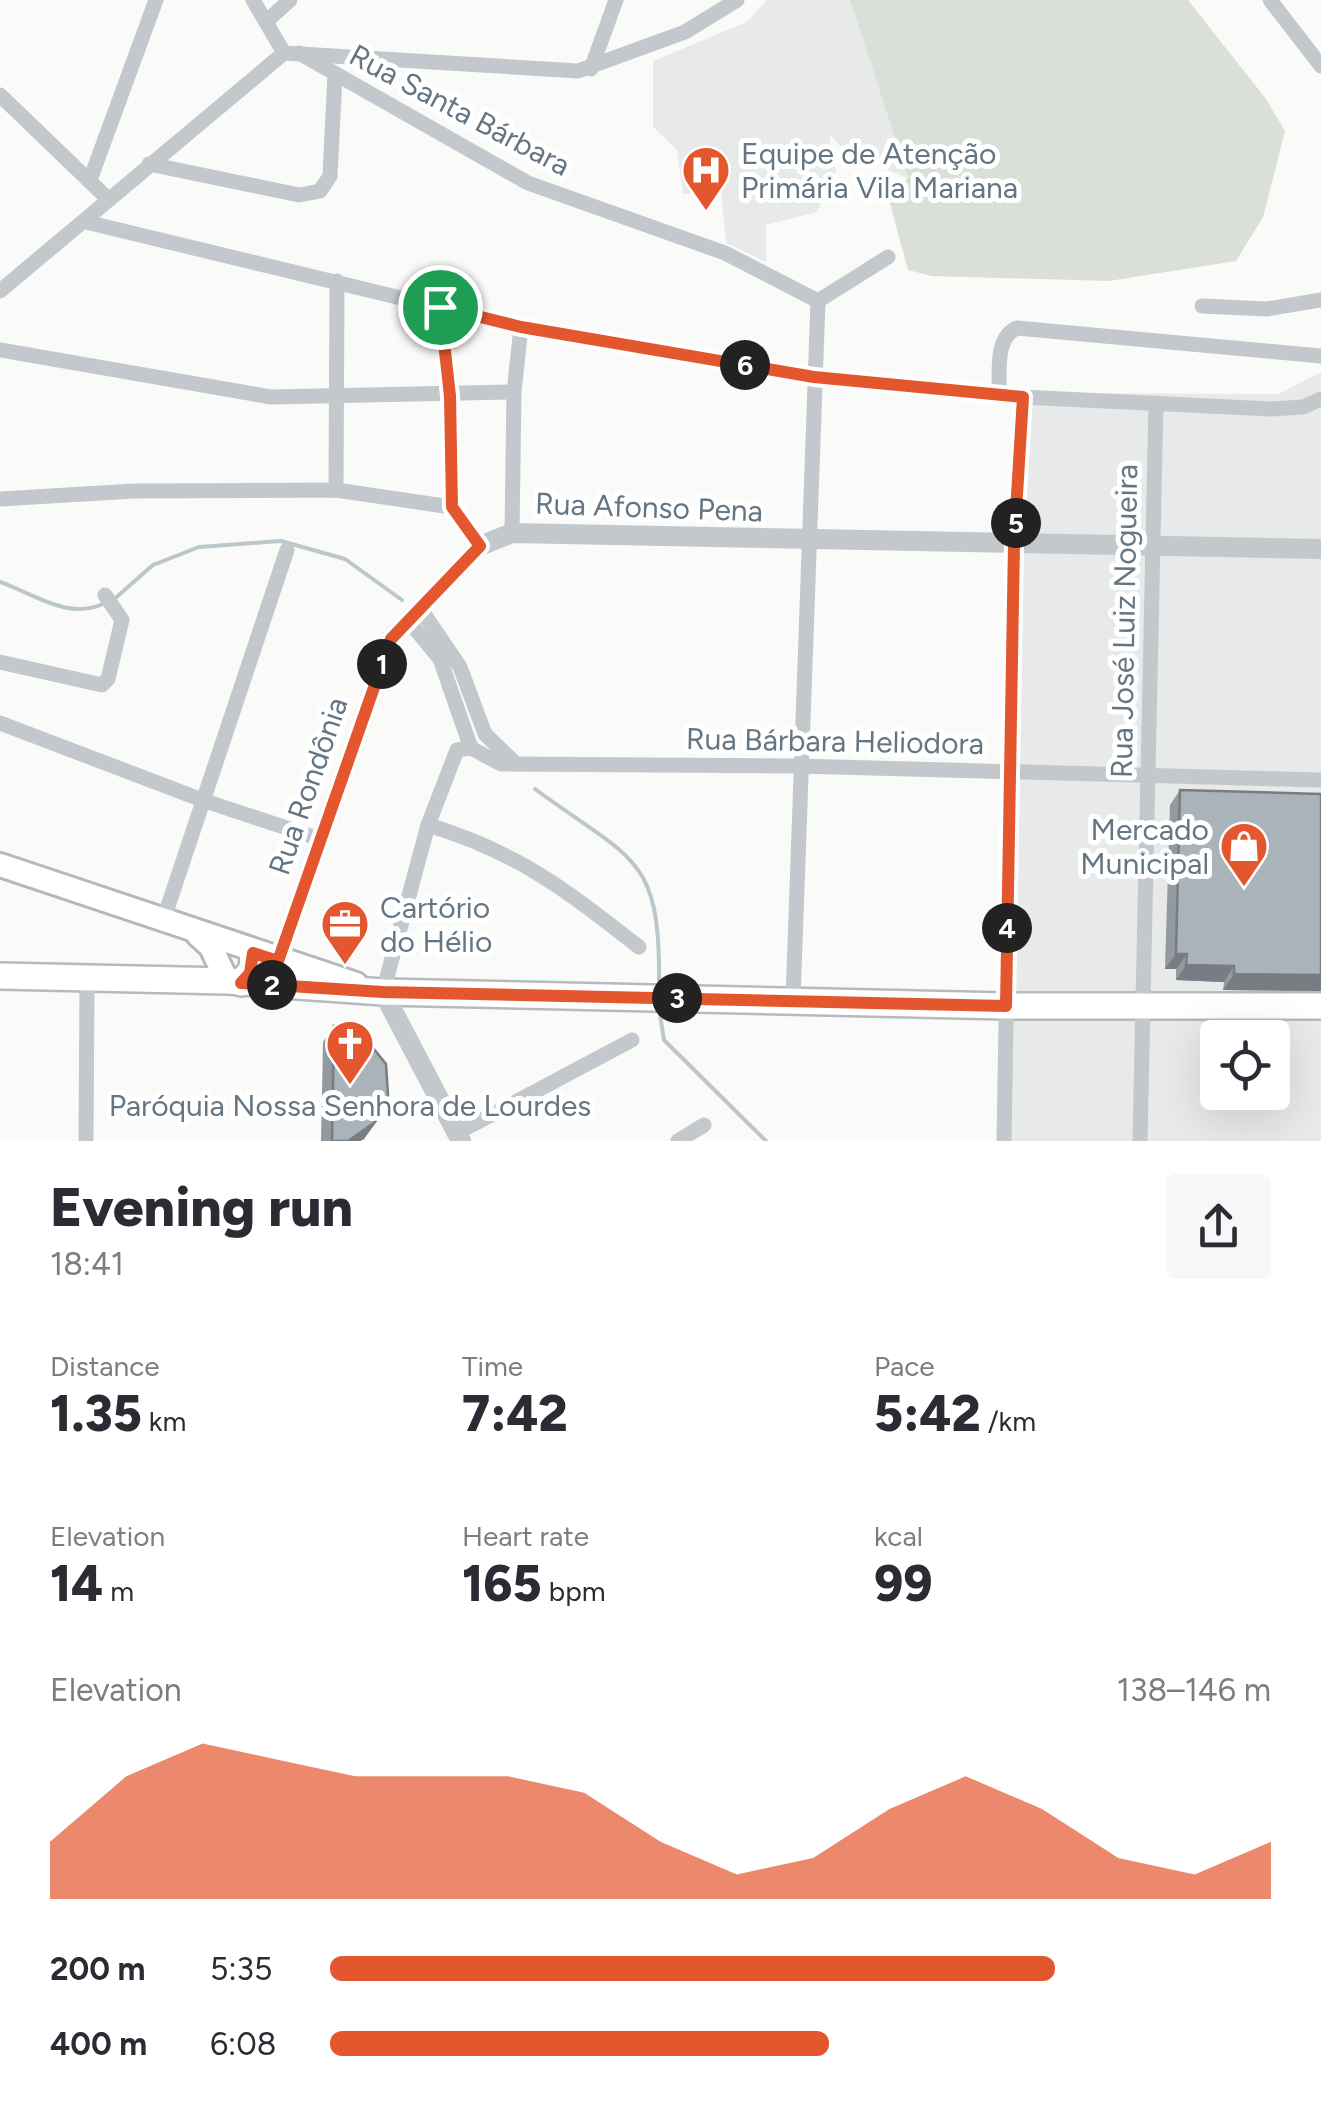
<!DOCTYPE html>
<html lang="en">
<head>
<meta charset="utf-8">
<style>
	:root { --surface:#fff; --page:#f7f7f7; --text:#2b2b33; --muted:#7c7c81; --accent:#e4572e }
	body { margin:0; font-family:Figtree,sans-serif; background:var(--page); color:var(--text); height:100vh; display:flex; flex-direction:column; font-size:38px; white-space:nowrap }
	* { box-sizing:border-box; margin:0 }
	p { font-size:32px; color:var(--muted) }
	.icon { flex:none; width:55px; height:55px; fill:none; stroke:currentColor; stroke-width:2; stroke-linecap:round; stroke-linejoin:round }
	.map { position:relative; height:1141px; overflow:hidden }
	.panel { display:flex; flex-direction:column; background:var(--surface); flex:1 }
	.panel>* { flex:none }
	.controls { position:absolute; left:1200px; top:1020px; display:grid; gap:20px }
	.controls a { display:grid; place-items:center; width:90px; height:90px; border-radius:10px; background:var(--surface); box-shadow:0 10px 40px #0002; font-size:50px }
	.pin { position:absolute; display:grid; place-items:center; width:85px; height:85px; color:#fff; margin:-42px; border:5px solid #fff; border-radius:50%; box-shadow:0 2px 10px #0007 }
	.km { position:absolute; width:50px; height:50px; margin:-25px; border-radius:50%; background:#222; color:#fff; font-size:28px; line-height:50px; text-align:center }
	.round { display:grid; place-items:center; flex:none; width:105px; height:105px; border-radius:10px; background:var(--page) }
	.head { display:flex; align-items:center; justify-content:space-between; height:170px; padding:0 50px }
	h1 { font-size:55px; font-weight:800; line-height:75px }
	.metrics { display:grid; grid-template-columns:repeat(3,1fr); gap:15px; height:170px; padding:10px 50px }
	.metrics div { display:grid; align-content:center }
	.metrics b { font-size:50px; font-weight:800 }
	.metrics small { font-size:28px; font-weight:400 }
	.metrics p { font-size:28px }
	.chart { height:280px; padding:20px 50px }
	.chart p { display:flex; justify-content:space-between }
	.chart svg { width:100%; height:180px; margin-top:10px; fill:var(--accent); opacity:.7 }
	ul { padding:0 50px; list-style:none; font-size:32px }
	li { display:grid; grid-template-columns:160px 120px 1fr; align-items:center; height:75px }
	li i { height:25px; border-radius:12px; background:var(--accent) }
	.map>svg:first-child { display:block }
	.built { fill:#e8e9e9; fill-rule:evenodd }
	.green { fill:#dadfd7 }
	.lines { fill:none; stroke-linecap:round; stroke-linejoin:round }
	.stream { stroke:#bbc7cb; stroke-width:4 }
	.secondary-casing { stroke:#b3babf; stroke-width:28 }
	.primary-casing { stroke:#b5babe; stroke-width:30 }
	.minor { stroke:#c3c8cc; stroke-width:15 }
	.tertiary { stroke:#c3c8cc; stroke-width:20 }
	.secondary { stroke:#fff; stroke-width:22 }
	.primary { stroke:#fff; stroke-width:25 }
	.wall { fill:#929a9f }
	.shaded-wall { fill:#777d82 }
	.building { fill:#aab3b9; stroke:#777d82; stroke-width:2.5 }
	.route-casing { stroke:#fff; stroke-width:20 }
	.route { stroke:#e4572e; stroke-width:12 }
	.labels { text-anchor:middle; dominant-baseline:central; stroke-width:10; stroke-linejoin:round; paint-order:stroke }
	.street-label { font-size:30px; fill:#657683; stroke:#fff }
	.poi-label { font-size:30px; fill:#657683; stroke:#fff; text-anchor:start }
</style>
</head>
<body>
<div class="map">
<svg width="1321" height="1141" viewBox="0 0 1321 1141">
	<rect width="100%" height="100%" fill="#fafaf8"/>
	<g class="built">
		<polygon points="767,0 850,0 908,178 848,154 829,134 836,171 817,212 766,225 766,262 726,243 721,190 683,194 677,150 653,127 653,61 747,22"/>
		<path d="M1321,372V1141H1010L1021,393L1279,394ZM1218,1038H1272V1092H1218Z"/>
	</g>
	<polygon class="green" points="850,0 1188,0 1266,99 1285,131 1263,217 1236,261 1109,281 932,276 908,270 888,196 908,178"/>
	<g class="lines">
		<g class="stream">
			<path d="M0,582C34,594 68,620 103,604"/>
			<polyline points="112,601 153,565 199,547 281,541 345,559 402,600"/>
			<path d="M535,789C634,862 661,854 659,988"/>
			<polyline points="659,1008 664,1040 766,1141"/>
		</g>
		<g class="secondary-casing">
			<g id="secondary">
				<polyline points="0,865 356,984"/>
				<polyline points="198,935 211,947 227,981"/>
			</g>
		</g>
		<g class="primary-casing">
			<g id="primary">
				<polyline points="0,976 227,981 383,992 1005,1006 1321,1006"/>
				<polyline points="241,983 252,969 253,953"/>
			</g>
		</g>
		<g class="minor">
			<polyline points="253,0 284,53"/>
			<polyline points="1270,0 1321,66"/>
			<polyline points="268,20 290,0"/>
			<polyline points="284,53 578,71 685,32 737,0"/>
			<polyline points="299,53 528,183 725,253 818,301"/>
			<polyline points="591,69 616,0"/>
			<polyline points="0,95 107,198"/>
			<polyline points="149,164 299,195 320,191 330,176 335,75"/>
			<polyline points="90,180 156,0"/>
			<polyline points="86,222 521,327 814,377 999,396 1271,409 1303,407 1321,399"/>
			<polyline points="0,291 284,53"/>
			<polyline points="818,301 888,257"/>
			<polyline points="1202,306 1267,309 1321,300"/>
			<polyline points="440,307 449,396 451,507"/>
			<polyline points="0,350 271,397 514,392"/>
			<path d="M999,396C1000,374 994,338 1017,328L1321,356"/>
			<polyline points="336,490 337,281"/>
			<polyline points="0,499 134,491 336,490 451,507 480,546"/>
			<polyline points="512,533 514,392 521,327"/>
			<polyline points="420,608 460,667 485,734 516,764"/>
			<polyline points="408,620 440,659 471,748"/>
			<polyline points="0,662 102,685 108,679 122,620 105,595"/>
			<polyline points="0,723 205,801 320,839"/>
			<polyline points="471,748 501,764 798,766 1321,780"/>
			<path d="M428,825C518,852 566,890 639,947"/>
			<polyline points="163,921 287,550"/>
			<polyline points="383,992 428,825 457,750 471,748"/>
			<polyline points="793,1000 818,301"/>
			<polyline points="457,1133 632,1040"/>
			<polyline points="86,1141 87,981"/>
			<polyline points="678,1141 704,1125"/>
			<polyline points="1004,1141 1014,545 1023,397"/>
			<polyline points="1140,1141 1156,403"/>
		</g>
		<g class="tertiary">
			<polyline points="278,961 391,639 480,546 512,533 1321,549"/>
			<polyline points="383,992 461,1141"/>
		</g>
		<use href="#secondary" class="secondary"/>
		<use href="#primary" class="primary"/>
	</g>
	<g class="wall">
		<polygon points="1180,790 1321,991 1223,990 1224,982 1176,980 1176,969 1165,969 1170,805"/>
		<polygon points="334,1026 364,1139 360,1141 321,1141 323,1042"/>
	</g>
	<g class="shaded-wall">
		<polygon points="1176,954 1187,954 1176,969 1165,969"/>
		<polygon points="1186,965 1234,966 1224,982 1176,980"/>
		<polygon points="1234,974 1321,975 1321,991 1223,990"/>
		<polygon points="385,1110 364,1139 360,1141 346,1141"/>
	</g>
	<g class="building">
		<polygon points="1180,790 1321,794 1321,975 1234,974 1234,966 1186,965 1187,954 1176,954"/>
		<polygon points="334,1026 365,1038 386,1064 388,1095 385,1110 374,1123 348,1141 332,1141"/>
	</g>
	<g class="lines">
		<g class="route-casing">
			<polygon id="route" points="440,307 521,327 814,377 1023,397 1014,544 1006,1006 383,992 241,983 250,973 253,953 278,961 391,639 480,546 452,507 450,396"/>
		</g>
		<use href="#route" class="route"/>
	</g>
	<defs>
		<g id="hospital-pin" transform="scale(2.5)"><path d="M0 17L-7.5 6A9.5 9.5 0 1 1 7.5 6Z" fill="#e4572e" stroke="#fff"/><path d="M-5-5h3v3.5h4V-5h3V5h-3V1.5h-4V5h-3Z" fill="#fff"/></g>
		<g id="shop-pin" transform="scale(2.5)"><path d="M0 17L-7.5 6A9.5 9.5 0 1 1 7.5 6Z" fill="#e4572e" stroke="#fff"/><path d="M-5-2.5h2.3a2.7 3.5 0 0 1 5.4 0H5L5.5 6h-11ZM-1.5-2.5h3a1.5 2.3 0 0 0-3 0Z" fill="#fff"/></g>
		<g id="office-pin" transform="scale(2.5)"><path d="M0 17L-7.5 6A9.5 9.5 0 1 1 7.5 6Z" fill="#e4572e" stroke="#fff"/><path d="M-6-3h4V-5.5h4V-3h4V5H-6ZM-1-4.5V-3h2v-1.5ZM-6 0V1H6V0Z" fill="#fff"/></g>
		<g id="church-pin" transform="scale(2.5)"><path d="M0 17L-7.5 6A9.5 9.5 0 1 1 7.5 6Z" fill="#e4572e" stroke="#fff"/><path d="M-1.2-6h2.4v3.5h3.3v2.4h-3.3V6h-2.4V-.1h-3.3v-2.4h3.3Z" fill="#fff"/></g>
	</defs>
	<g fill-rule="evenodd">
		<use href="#hospital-pin" x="706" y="170"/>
		<use href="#shop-pin" x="1244" y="846"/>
		<use href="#office-pin" x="345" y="924"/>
		<use href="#church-pin" x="350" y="1044"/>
	</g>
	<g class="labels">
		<g class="street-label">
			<text transform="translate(460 110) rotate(28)">Rua Santa Bárbara</text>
			<text transform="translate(649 507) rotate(2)">Rua Afonso Pena</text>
			<text transform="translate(1124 621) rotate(-89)">Rua José Luiz Nogueira</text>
			<text transform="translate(835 741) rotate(1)">Rua Bárbara Heliodora</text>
			<text transform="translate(308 786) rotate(-71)">Rua Rondônia</text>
		</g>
		<g class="poi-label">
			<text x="741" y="153">Equipe de Atenção<tspan x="741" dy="34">Primária Vila Mariana</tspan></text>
			<text x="1209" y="829" text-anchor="end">Mercado<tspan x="1209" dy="34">Municipal</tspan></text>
			<text x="380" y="907">Cartório<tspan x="380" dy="34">do Hélio</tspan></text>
			<text x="350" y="1105" text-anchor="middle">Paróquia Nossa Senhora de Lourdes</text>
		</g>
	</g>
</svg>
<div class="controls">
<a><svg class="icon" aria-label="locate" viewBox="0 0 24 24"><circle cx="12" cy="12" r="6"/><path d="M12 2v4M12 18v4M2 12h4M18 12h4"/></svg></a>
</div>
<div class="pin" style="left:440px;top:307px;background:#1e9e55"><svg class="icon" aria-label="arrive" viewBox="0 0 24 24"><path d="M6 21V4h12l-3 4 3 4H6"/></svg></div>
<b class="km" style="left:382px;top:664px">1</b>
<b class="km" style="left:272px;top:985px">2</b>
<b class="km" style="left:677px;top:998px">3</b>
<b class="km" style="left:1007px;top:928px">4</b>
<b class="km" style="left:1016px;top:523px">5</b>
<b class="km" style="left:745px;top:365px">6</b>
</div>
<section class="panel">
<div class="head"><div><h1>Evening run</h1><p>18:41</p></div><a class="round"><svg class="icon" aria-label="share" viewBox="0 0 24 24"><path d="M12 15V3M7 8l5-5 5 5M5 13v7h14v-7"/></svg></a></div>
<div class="metrics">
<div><p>Distance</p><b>1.35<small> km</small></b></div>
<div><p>Time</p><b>7:42</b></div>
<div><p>Pace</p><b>5:42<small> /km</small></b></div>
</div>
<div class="metrics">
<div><p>Elevation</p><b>14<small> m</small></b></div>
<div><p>Heart rate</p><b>165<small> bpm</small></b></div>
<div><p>kcal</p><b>99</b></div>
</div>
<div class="chart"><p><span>Elevation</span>138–146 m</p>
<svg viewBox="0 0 160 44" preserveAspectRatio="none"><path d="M0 44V30L10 14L20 6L30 10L40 14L50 14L60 14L70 18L80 30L90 38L100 34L110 22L120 14L130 22L140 34L150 38L160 30V44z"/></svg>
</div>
<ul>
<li><b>200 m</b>5:35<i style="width:77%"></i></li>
<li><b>400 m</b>6:08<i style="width:53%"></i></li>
</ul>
</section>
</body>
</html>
